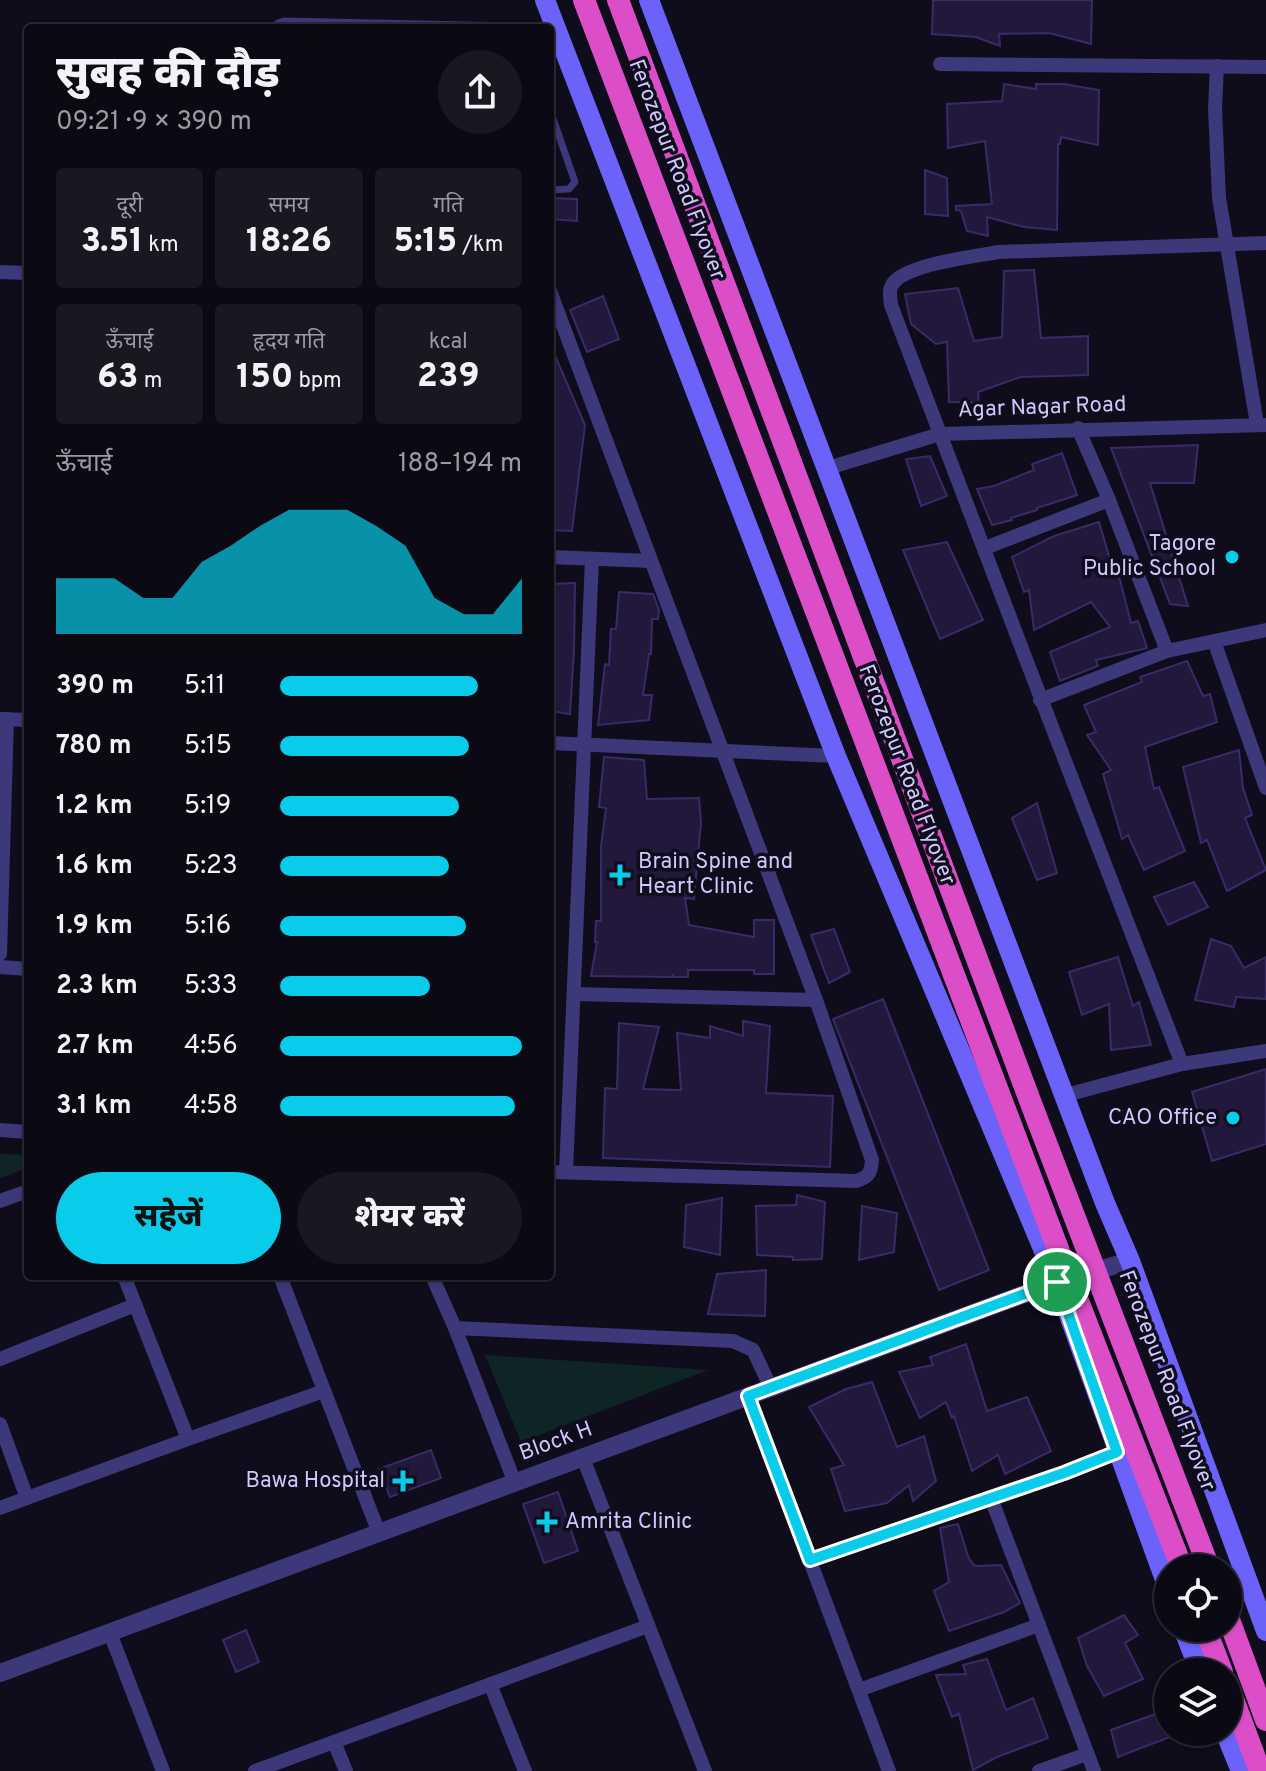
<!DOCTYPE html>
<html lang="hi">
<head>
<meta charset="utf-8">
<style>
	:root { --surface:#0b0914; --page:#191722; --text:#f1f3f6; --muted:#9a9aa0; --line:#2b2a34; --accent:#08cce9 }
	body { margin:0; font-family:Overpass,"Noto Sans Devanagari",sans-serif; background:var(--page); color:var(--text); height:100vh; display:flex; flex-direction:column; font-size:30px; white-space:nowrap }
	* { box-sizing:border-box; margin:0 }
	p { font-size:26px; color:var(--muted) }
	.icon { flex:none; width:44px; height:44px; fill:none; stroke:currentColor; stroke-width:2; stroke-linecap:round; stroke-linejoin:round }
	.map { position:relative; flex:1; overflow:hidden }
	.details { position:absolute; left:24px; top:24px; width:530px; height:1256px; display:flex; flex-direction:column; background:var(--surface); border-radius:8px; box-shadow:0 2px 6px #0004,0 0 0 2px var(--line) }
	.details>* { flex:none }
	.tools { position:absolute; left:1154px; top:1554px; display:grid; gap:16px }
	.tools a { display:grid; place-items:center; width:88px; height:88px; border-radius:50%; background:var(--surface); box-shadow:0 2px 6px #0004,0 0 0 2px var(--line); font-size:40px }
	.pin { position:absolute; display:grid; place-items:center; width:68px; height:68px; color:#fff; margin:-34px; border:4px solid #fff; border-radius:50%; box-shadow:0 2px 8px #0007 }
	.round { display:grid; place-items:center; flex:none; width:84px; height:84px; border-radius:42px; background:var(--page) }
	.headline { display:flex; align-items:center; justify-content:space-between; height:136px; padding:0 32px }
	h1 { font-size:44px; font-weight:800; line-height:60px }
	.figures { display:grid; grid-template-columns:repeat(3,1fr); gap:12px; height:136px; padding:8px 32px }
	.figures div { display:grid; align-content:center; border-radius:8px; background:var(--page); text-align:center }
	.figures b { font-size:34px; font-weight:800 }
	.figures small { font-size:22px; font-weight:400 }
	.figures p { font-size:22px }
	.chart { height:224px; padding:16px 32px }
	.chart p { display:flex; justify-content:space-between }
	.chart svg { width:100%; height:144px; margin-top:8px; fill:var(--accent); opacity:.7 }
	.button { display:flex; gap:16px; margin-top:auto; padding:16px 32px }
	.button a { flex:1; height:92px; border-radius:48px; background:var(--accent); color:#111; font-size:32px; font-weight:800; line-height:92px; text-align:center }
	.button a+a { background:var(--page); color:var(--text) }
	ul { padding:0 32px; list-style:none; font-size:26px }
	li { display:grid; grid-template-columns:128px 96px 1fr; align-items:center; height:60px }
	li i { height:20px; border-radius:10px; background:var(--accent) }
	.map>svg:first-child { display:block }
	.green { fill:#0f2525 }
	.building { fill:#21183c; stroke:#392b67; stroke-width:2 }
	.lines { fill:none; stroke-linecap:round; stroke-linejoin:round }
	.service { stroke:#3c3879; stroke-width:7 }
	.minor { stroke:#3c3879; stroke-width:14 }
	.tertiary { stroke:#3c3879; stroke-width:18 }
	.secondary { stroke:#6b63f9; stroke-width:20 }
	.trunk { stroke:#dc4ec8; stroke-width:22 }
	.route-casing { stroke:#fff; stroke-width:16 }
	.route { stroke:#08cce9; stroke-width:10 }
	.poi-dot { fill:#08cce9; stroke:#0f0c1b; stroke-width:3 }
	.labels { text-anchor:middle; dominant-baseline:central; stroke-width:7; stroke-linejoin:round; paint-order:stroke }
	.street-label { font-size:22px; fill:#d0c8fd; stroke:#0f0c1b }
	.poi-label { font-size:22px; fill:#d0c8fd; stroke:#0f0c1b; text-anchor:end }
</style>
</head>
<body>
<div class="map">
<svg width="1266" height="1771" viewBox="0 0 1266 1771">
	<rect width="100%" height="100%" fill="#0f0c1b"/>
	<g class="green">
		<polygon points="0,1154 28,1155 28,1168 0,1178"/>
		<polygon points="485,1355 708,1370 521,1442"/>
	</g>
	<g class="building">
		<polygon points="933,0 1092,0 1091,44 1049,33 999,34 1000,46 976,37 932,34"/>
		<polygon points="1004,84 1036,89 1036,84 1064,84 1099,90 1098,145 1061,137 1060,144 1058,144 1057,230 1024,227 987,217 988,236 967,231 961,211 956,210 956,206 992,204 985,141 948,148 947,104 1002,101"/>
		<polygon points="925,170 947,178 948,216 925,214"/>
		<polygon points="550,198 577,199 577,221 550,219"/>
		<polygon points="1034,270 1041,338 1088,336 1088,375 1021,377 978,392 979,403 949,402 947,342 936,344 911,324 905,294 958,288 974,341 1002,337 1004,271"/>
		<polygon points="603,296 619,339 587,352 570,310"/>
		<polygon points="550,344 585,425 572,531 550,530"/>
		<polygon points="1198,445 1194,483 1150,483 1188,606 1170,604 1111,448"/>
		<polygon points="1062,453 1077,495 1037,508 1037,510 1011,518 1012,520 992,525 977,489 994,486 1034,470 1032,464"/>
		<polygon points="930,456 947,496 921,506 906,459"/>
		<polygon points="1099,522 1114,573 1118,572 1131,623 1138,621 1147,648 1096,660 1098,666 1060,681 1050,652 1110,627 1091,602 1034,630 1029,590 1024,592 1012,557 1054,536"/>
		<polygon points="947,542 983,620 940,639 903,550"/>
		<polygon points="575,583 574,651 570,714 550,711 550,584"/>
		<polygon points="619,592 653,594 659,610 658,619 652,619 651,654 649,654 643,695 652,695 649,720 598,725 605,664 609,665 611,629 616,629"/>
		<polygon points="1187,661 1203,696 1210,694 1217,722 1145,747 1154,789 1159,787 1185,851 1144,870 1128,835 1122,839 1103,774 1111,770 1087,735 1096,732 1084,705 1142,682 1140,677"/>
		<polygon points="1239,750 1243,788 1252,815 1245,818 1266,870 1227,891 1207,840 1201,843 1183,767"/>
		<polygon points="604,757 644,760 647,799 699,798 701,822 694,899 685,898 689,925 754,937 754,920 774,920 774,974 754,974 754,970 688,970 688,977 673,977 673,974 672,977 591,976 597,942 595,942 596,921 601,921 601,846 606,808 599,807"/>
		<polygon points="1037,803 1057,873 1037,880 1012,818"/>
		<polygon points="1194,882 1208,907 1168,925 1154,897"/>
		<polygon points="834,929 850,972 829,983 811,935"/>
		<polygon points="1211,939 1231,946 1244,968 1266,957 1266,999 1236,997 1234,1007 1195,1000"/>
		<polygon points="1118,957 1133,1006 1139,1002 1151,1045 1111,1050 1109,1004 1082,1015 1069,972"/>
		<polygon points="883,999 989,1270 939,1290 833,1019"/>
		<polygon points="743,1021 770,1026 766,1093 833,1096 830,1167 603,1158 605,1088 617,1089 619,1023 659,1027 643,1089 677,1090 681,1090 677,1033 710,1038 710,1026 743,1036"/>
		<polygon points="1266,1069 1266,1144 1212,1161 1192,1092"/>
		<polygon points="797,1195 825,1202 822,1259 793,1260 793,1257 757,1255 756,1206 796,1205"/>
		<polygon points="722,1198 720,1255 684,1247 686,1205"/>
		<polygon points="862,1206 897,1213 894,1252 859,1260"/>
		<polygon points="766,1270 765,1316 708,1314 717,1274"/>
		<polygon points="966,1344 987,1411 1027,1397 1051,1451 1005,1474 998,1455 972,1471 954,1416 952,1418 946,1402 920,1418 899,1372 933,1365 930,1357"/>
		<polygon points="872,1382 897,1447 924,1436 936,1481 913,1501 909,1485 887,1503 845,1511 831,1469 844,1465 809,1407 846,1389"/>
		<polygon points="431,1450 441,1478 390,1497 379,1469"/>
		<polygon points="558,1492 578,1551 544,1563 523,1504"/>
		<polygon points="958,1524 969,1559 975,1566 1001,1565 1020,1603 1004,1612 949,1631 934,1591 949,1582 940,1528"/>
		<polygon points="1124,1615 1138,1635 1125,1643 1143,1679 1104,1696 1087,1666 1078,1638"/>
		<polygon points="246,1630 259,1662 236,1672 223,1640"/>
		<polygon points="987,1659 1006,1710 1033,1698 1048,1738 997,1757 973,1770 959,1714 952,1717 936,1675 966,1674 963,1665"/>
		<polygon points="1161,1712 1170,1737 1118,1757 1111,1730"/>
	</g>
	<g class="lines">
		<g class="service">
			<polyline points="275,28 278,23 284,21 512,26 515,28"/>
			<polyline points="550,110 575,182 569,189 550,190"/>
		</g>
		<g class="minor">
			<polyline points="940,64 1266,67"/>
			<polyline points="1217,66 1215,109 1219,198 1257,424"/>
			<polyline points="0,272 28,273"/>
			<path d="M550,291L816,1000L872,1160C871,1173 869,1177 856,1181L550,1172"/>
			<polyline points="825,469 940,434 1266,425"/>
			<polyline points="985,548 1109,500"/>
			<polyline points="550,557 651,561"/>
			<polyline points="1214,641 1266,788"/>
			<polyline points="1167,651 1266,630"/>
			<polyline points="1040,700 1167,651 1109,500 1078,428"/>
			<polyline points="0,719 28,720"/>
			<polyline points="550,743 836,756"/>
			<polyline points="0,954 7,719"/>
			<polyline points="0,967 28,969"/>
			<polyline points="574,994 816,1000"/>
			<path d="M1182,1064C1084,812 987,558 891,305C890,296 888,288 895,281C912,264 975,256 999,252L1266,243"/>
			<polyline points="1066,1095 1182,1064 1266,1051"/>
			<polyline points="0,1130 28,1132"/>
			<polyline points="566,1172 592,559"/>
			<polyline points="0,1201 28,1191"/>
			<polyline points="280,1276 379,1533"/>
			<polyline points="432,1276 455,1328"/>
			<polyline points="0,1359 135,1305"/>
			<polyline points="748,1396 889,1771"/>
			<polyline points="0,1424 27,1498 0,1508"/>
			<polyline points="188,1439 324,1391"/>
			<polyline points="583,1458 705,1771"/>
			<polyline points="515,1483 455,1328 733,1341 753,1350 771,1388"/>
			<polyline points="27,1498 188,1439 124,1276"/>
			<polyline points="991,1498 1094,1771"/>
			<polyline points="810,1560 1064,1473 1117,1452"/>
			<polyline points="110,1633 163,1771"/>
			<polyline points="490,1684 525,1771"/>
			<polyline points="859,1690 1039,1625"/>
			<polyline points="334,1742 346,1771"/>
			<polyline points="255,1771 648,1626"/>
			<polyline points="1039,1771 1087,1754"/>
		</g>
		<polyline class="tertiary" points="0,1673 1057,1282 1130,1261"/>
		<g class="secondary">
			<polyline points="545,0 836,756 1057,1282 1168,1588"/>
			<polyline points="649,0 1105,1203 1130,1261 1266,1631"/>
			<polyline points="1183,1628 1200,1672"/>
			<polyline points="1225,1732 1241,1771"/>
		</g>
		<g class="trunk">
			<polyline points="584,0 1069,1278 1182,1568"/>
			<polyline points="618,0 1032,1106 1209,1568"/>
			<polyline points="1228,1617 1266,1720"/>
			<polyline points="1205,1628 1222,1672"/>
			<polyline points="1228,1686 1260,1771"/>
		</g>
	</g>
	<g class="lines">
		<g class="route-casing">
			<polygon id="route" points="1057,1282 1117,1452 1064,1473 810,1560 748,1396"/>
		</g>
		<use href="#route" class="route"/>
	</g>
	<g class="poi-dot">
		<circle cx="1232" cy="557" r="8"/>
		<path d="M616 863h8v8h8v8h-8v8h-8v-8h-8v-8h8z"/>
		<circle cx="1233" cy="1118" r="8"/>
		<path d="M399 1469h8v8h8v8h-8v8h-8v-8h-8v-8h8z"/>
		<path d="M543 1510h8v8h8v8h-8v8h-8v-8h-8v-8h8z"/>
	</g>
	<g class="labels">
		<g class="street-label">
			<text transform="translate(676 170) rotate(69)">Ferozepur Road Flyover</text>
			<text transform="translate(1042 408) rotate(-2)">Agar Nagar Road</text>
			<text transform="translate(906 775) rotate(69)">Ferozepur Road Flyover</text>
			<text transform="translate(1166 1381) rotate(69)">Ferozepur Road Flyover</text>
			<text transform="translate(556 1442) rotate(-20)">Block H</text>
		</g>
		<g class="poi-label">
			<text x="1216" y="544">Tagore<tspan x="1216" dy="25">Public School</tspan></text>
			<text x="638" y="862" text-anchor="start">Brain Spine and<tspan x="638" dy="25">Heart Clinic</tspan></text>
			<text x="1217" y="1118">CAO Office</text>
			<text x="385" y="1481">Bawa Hospital</text>
			<text x="565" y="1522" text-anchor="start">Amrita Clinic</text>
		</g>
	</g>
</svg>
<div class="tools">
<a><svg class="icon" aria-label="locate" viewBox="0 0 24 24"><circle cx="12" cy="12" r="6"/><path d="M12 2v4M12 18v4M2 12h4M18 12h4"/></svg></a>
<a><svg class="icon" aria-label="layers" viewBox="0 0 24 24"><path d="M12 4l9 5-9 5-9-5zM3 14l9 5 9-5"/></svg></a>
</div>
<div class="pin" style="left:1057px;top:1282px;background:#1e9e55"><svg class="icon" aria-label="arrive" viewBox="0 0 24 24"><path d="M6 21V4h12l-3 4 3 4H6"/></svg></div>
<section class="details">
<div class="headline"><div><h1>सुबह की दौड़</h1><p>09:21 · 9 × 390 m</p></div><a class="round"><svg class="icon" aria-label="share" viewBox="0 0 24 24"><path d="M12 15V3M7 8l5-5 5 5M5 13v7h14v-7"/></svg></a></div>
<div class="figures">
<div><p>दूरी</p><b>3.51<small> km</small></b></div>
<div><p>समय</p><b>18:26</b></div>
<div><p>गति</p><b>5:15<small> /km</small></b></div>
</div>
<div class="figures">
<div><p>ऊँचाई</p><b>63<small> m</small></b></div>
<div><p>हृदय गति</p><b>150<small> bpm</small></b></div>
<div><p>kcal</p><b>239</b></div>
</div>
<div class="chart"><p><span>ऊँचाई</span>188–194 m</p>
<svg viewBox="0 0 160 44" preserveAspectRatio="none"><path d="M0 44V27L10 27L20 27L30 33L40 33L50 22L60 17L70 11L80 6L90 6L100 6L110 11L120 17L130 33L140 38L150 38L160 27V44z"/></svg>
</div>
<ul>
<li><b>390 m</b>5:11<i style="width:82%"></i></li>
<li><b>780 m</b>5:15<i style="width:78%"></i></li>
<li><b>1.2 km</b>5:19<i style="width:74%"></i></li>
<li><b>1.6 km</b>5:23<i style="width:70%"></i></li>
<li><b>1.9 km</b>5:16<i style="width:77%"></i></li>
<li><b>2.3 km</b>5:33<i style="width:62%"></i></li>
<li><b>2.7 km</b>4:56<i style="width:100%"></i></li>
<li><b>3.1 km</b>4:58<i style="width:97%"></i></li>
</ul>
<div class="button"><a>सहेजें</a><a>शेयर करें</a></div>
</section>
</div>
</body>
</html>
